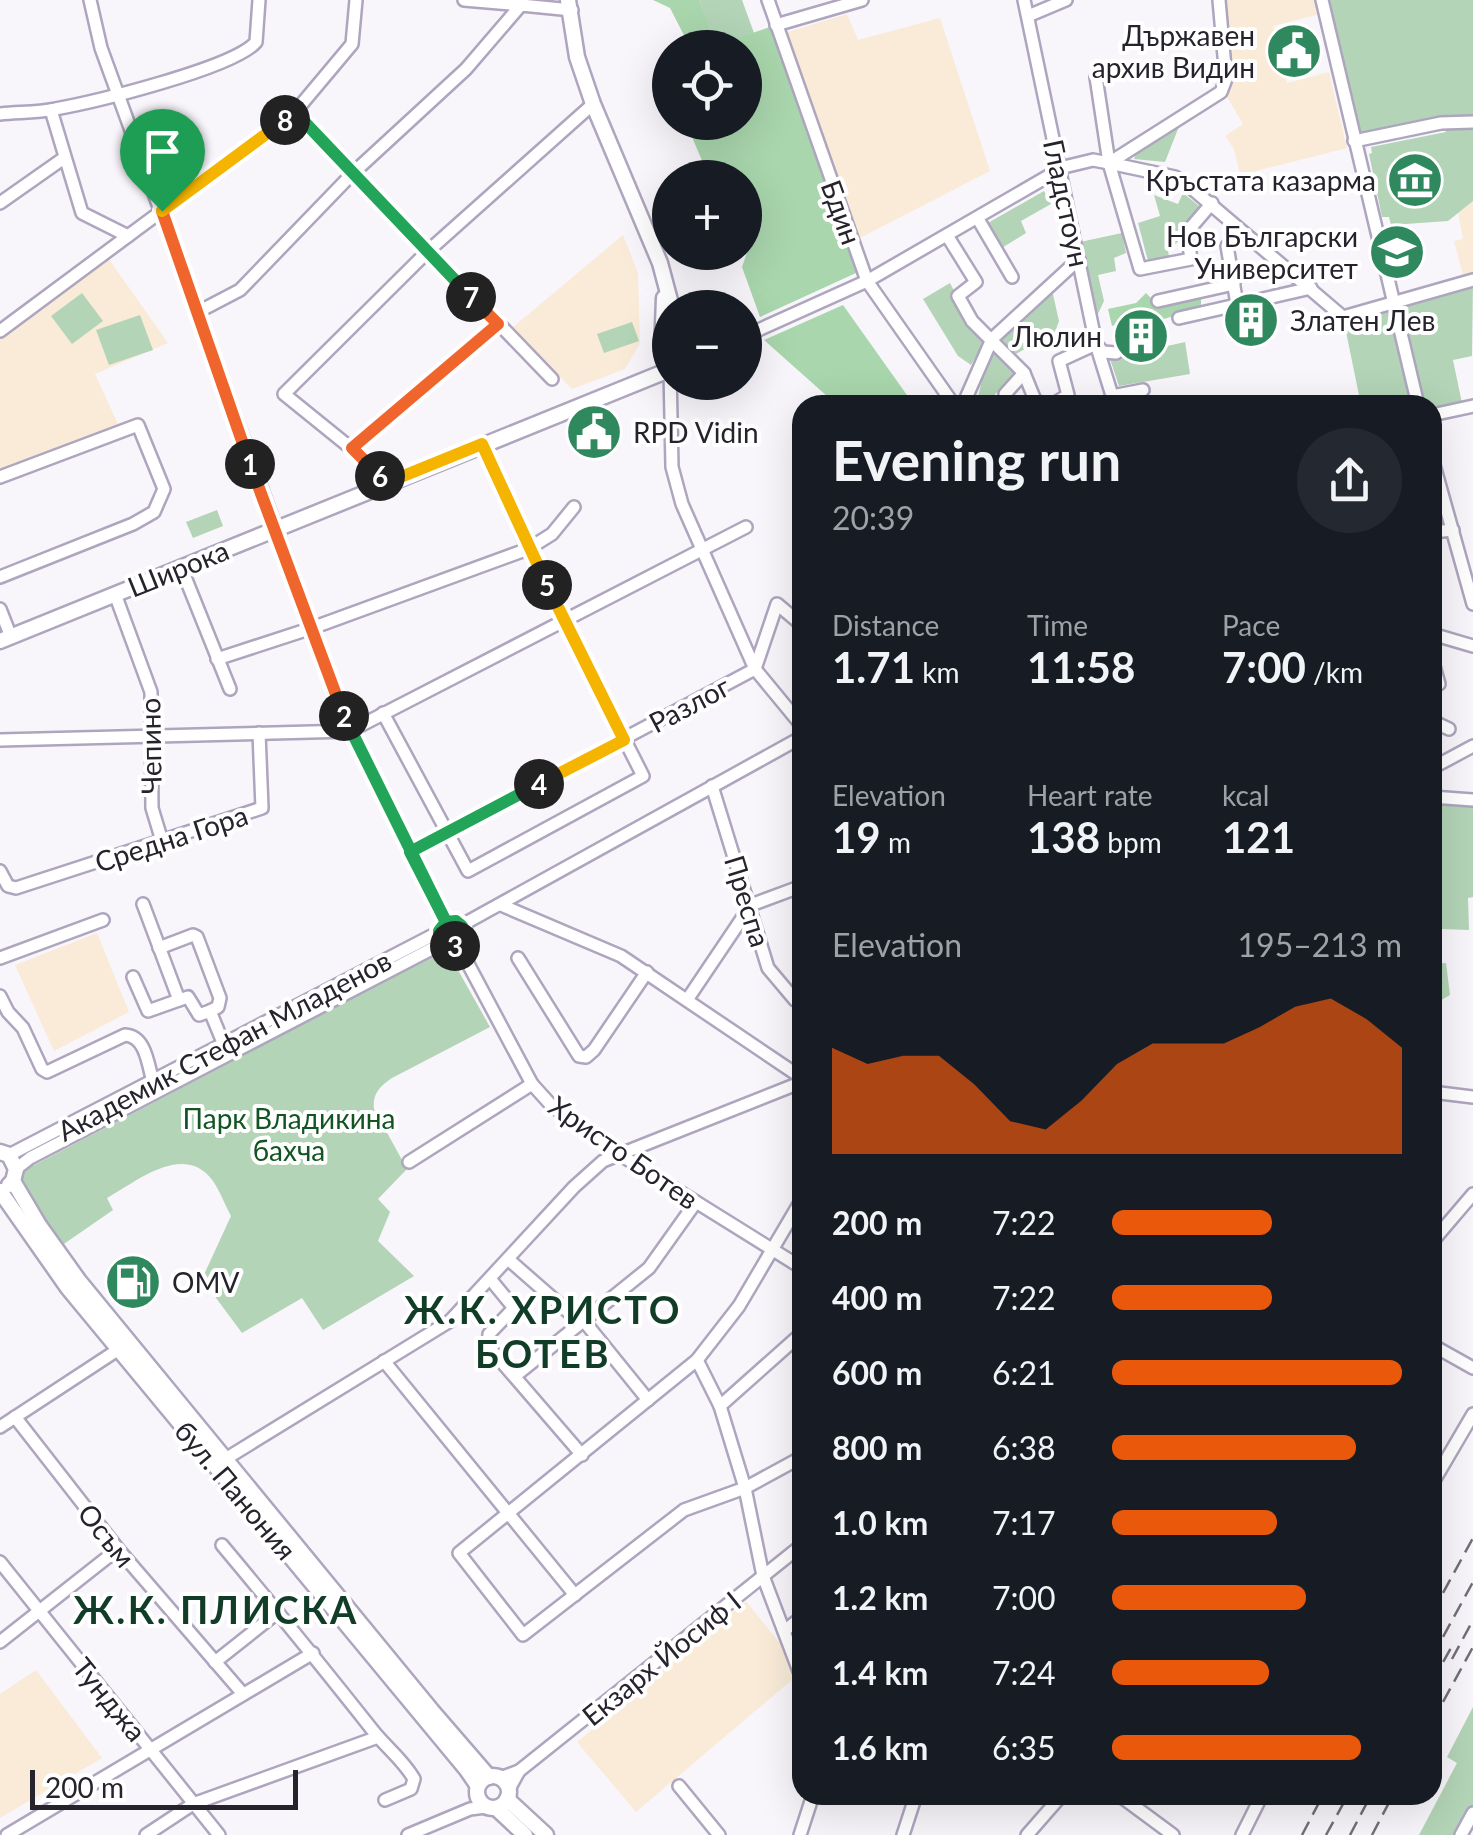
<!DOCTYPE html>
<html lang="en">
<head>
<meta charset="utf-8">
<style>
	:root { --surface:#171b24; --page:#242831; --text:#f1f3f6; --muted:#9ea1a6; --accent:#ea580c }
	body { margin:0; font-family:Lato,sans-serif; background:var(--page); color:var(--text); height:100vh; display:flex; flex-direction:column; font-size:38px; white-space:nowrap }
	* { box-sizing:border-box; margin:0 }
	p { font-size:32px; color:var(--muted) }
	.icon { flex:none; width:55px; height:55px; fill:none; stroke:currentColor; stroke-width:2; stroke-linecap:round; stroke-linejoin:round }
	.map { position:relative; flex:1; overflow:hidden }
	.side { position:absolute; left:792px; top:395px; width:650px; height:1410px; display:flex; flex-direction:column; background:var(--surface); border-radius:30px; box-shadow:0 10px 40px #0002 }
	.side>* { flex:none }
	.tools { position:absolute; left:652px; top:30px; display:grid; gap:20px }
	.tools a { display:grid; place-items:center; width:110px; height:110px; border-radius:50%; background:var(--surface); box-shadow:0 10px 40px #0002; font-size:50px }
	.scale { position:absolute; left:30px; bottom:25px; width:268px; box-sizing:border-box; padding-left:10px; border:5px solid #27232d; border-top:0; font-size:28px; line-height:35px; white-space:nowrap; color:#27232d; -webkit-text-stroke:8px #fff; paint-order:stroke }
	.pin { position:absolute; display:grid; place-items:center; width:85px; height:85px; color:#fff; margin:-102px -42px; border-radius:50% 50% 50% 0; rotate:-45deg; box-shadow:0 0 10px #0007 }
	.pin .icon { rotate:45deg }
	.km { position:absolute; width:50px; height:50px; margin:-25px; border-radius:50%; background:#222; color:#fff; font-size:28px; line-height:50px; text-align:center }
	.round { display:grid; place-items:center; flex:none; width:105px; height:105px; border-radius:52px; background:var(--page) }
	.headline { display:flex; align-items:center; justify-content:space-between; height:170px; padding:0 40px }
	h1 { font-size:55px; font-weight:700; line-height:75px }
	.metrics { display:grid; grid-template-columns:repeat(3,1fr); gap:15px; height:170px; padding:10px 40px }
	.metrics div { display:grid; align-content:center }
	.metrics b { font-size:42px; font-weight:700 }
	.metrics small { font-size:28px; font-weight:400 }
	.metrics p { font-size:28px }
	.chart { height:280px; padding:20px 40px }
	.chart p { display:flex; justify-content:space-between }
	.chart svg { width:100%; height:180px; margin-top:10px; fill:var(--accent); opacity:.7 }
	ul { padding:0 40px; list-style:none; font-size:32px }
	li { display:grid; grid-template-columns:160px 120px 1fr; align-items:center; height:75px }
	li i { height:25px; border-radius:12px; background:var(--accent) }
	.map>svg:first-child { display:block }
	.education { fill:#f9ebd8 }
	.green { fill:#b3d4b6 }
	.forest { fill:#a9d6ad }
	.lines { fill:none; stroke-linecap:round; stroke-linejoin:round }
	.minor-casing { stroke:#aea5be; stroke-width:16 }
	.major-casing { stroke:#aea5be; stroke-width:19 }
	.minor { stroke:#fff; stroke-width:11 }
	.major { stroke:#fff; stroke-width:14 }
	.rail { stroke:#736f78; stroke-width:2.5; stroke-dasharray:15 8; stroke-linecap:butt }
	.split-1-casing { stroke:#fff; stroke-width:20 }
	.split-2-casing { stroke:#fff; stroke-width:20 }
	.split-3-casing { stroke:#fff; stroke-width:20 }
	.split-4-casing { stroke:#fff; stroke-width:20 }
	.split-5-casing { stroke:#fff; stroke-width:20 }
	.split-6-casing { stroke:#fff; stroke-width:20 }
	.split-7-casing { stroke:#fff; stroke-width:20 }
	.split-8-casing { stroke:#fff; stroke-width:20 }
	.split-9-casing { stroke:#fff; stroke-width:20 }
	.split-1 { stroke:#f0652b; stroke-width:12 }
	.split-2 { stroke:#f0652b; stroke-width:12 }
	.split-3 { stroke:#22a559; stroke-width:12 }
	.split-4 { stroke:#22a559; stroke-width:12 }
	.split-5 { stroke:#f5b400; stroke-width:12 }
	.split-6 { stroke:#f5b400; stroke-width:12 }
	.split-7 { stroke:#f0652b; stroke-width:12 }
	.split-8 { stroke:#22a559; stroke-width:12 }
	.split-9 { stroke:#f5b400; stroke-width:12 }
	.labels { text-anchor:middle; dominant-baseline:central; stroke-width:8; stroke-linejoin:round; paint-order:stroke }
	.poi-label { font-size:28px; fill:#27232d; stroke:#fff; text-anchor:end }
	.street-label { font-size:28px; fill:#27232d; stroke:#fff }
	.park-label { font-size:28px; fill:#135522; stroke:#fff }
	.district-label { font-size:38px; font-weight:bold; letter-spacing:2.5px; fill:#113c27; stroke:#fff }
</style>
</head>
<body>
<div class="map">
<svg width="1473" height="1835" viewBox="0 0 1473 1835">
	<rect width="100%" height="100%" fill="#f8f6fb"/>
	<g class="education">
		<polygon points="1225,0 1314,0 1317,15 1273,26 1287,83 1329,72 1347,148 1240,175 1234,149 1225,136 1243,124 1226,95 1231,73"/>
		<polygon points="847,14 858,40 940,18 990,171 858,239 785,33"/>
		<polygon points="1473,201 1473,272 1463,275 1454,241 1463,239 1458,213"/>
		<polygon points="623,235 638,273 640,343 625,369 572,389 512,328"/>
		<polygon points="1401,235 1408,264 1393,267 1387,239"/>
		<polygon points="108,258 168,343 95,374 118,424 0,469 0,335"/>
		<polygon points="97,933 129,1012 54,1051 15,965"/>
		<polygon points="746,1601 783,1647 793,1679 636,1812 577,1742"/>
		<polygon points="36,1670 102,1758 0,1818 0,1694"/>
	</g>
	<g class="green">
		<polygon points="699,0 742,0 754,33 715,47"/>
		<polygon points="1322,0 1473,0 1473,201 1448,221 1391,225 1389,217 1382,217 1369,154 1372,153 1371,147 1446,132 1441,123 1354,141"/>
		<polygon points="1180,124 1165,162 1134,159 1136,153"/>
		<polygon points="1044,191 1051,204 1021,221 1026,233 1000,249 986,224"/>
		<polygon points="1183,193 1203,209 1184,236 1168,251 1169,256 1148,261 1138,223 1160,216 1154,195 1178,204"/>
		<polygon points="1122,233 1126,253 1114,258 1116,271 1098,275 1104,301 1096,318 1080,242"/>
		<polygon points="1473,280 1472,356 1453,360 1463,408 1433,415 1432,405 1361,405 1343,317"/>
		<polygon points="950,283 967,317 985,341 971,365 958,356 923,299"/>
		<polygon points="1052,290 1059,321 1055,332 1058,339 1053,342 1049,335 1016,354 998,337"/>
		<polygon points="82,293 103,321 72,344 51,316"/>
		<polygon points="140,315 153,350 109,365 96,330"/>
		<polygon points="632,322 639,341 604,353 597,334"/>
		<polygon points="1185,342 1190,374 1119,386 1110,359"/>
		<polygon points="990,347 1018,370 985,405 976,405"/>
		<polygon points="217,510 223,526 193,538 186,522"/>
		<polygon points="1432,797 1473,800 1473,897 1468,898 1469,930 1442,929 1440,904 1433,901"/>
		<path d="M437,954H449L490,1027L392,1078C380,1086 372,1094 374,1109L407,1169L378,1199L390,1212L378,1241L414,1276L323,1330L302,1298L242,1333L202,1279L231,1216C225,1205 220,1191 213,1181C184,1141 136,1182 107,1198L113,1210L61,1246L18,1180L21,1172Z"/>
		<polygon points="1446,963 1450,995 1433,1005 1433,964"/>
		<polygon points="1473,1707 1473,1813 1461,1835 1419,1835 1457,1763 1447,1757"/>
	</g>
	<g class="forest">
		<polygon points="653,0 699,0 716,46 770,27 856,273 760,317 742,267 753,236 745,217 745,178 709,177 686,123 745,122 745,48 690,47 670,8"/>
		<polygon points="1146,293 1160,307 1201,297 1201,307 1158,321 1145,314 1112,326 1108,309 1136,303"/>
		<polygon points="843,305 914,405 837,405 764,340"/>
	</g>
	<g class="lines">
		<g class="minor-casing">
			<g id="minor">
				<polyline points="90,0 101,48 350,731 446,922"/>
				<polyline points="464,0 521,5"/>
				<polyline points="768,0 867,281 954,405"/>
				<polyline points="1024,0 1096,344 1115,405"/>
				<polyline points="1322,0 1418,405"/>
				<polyline points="1028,16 1066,0"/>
				<polyline points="776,25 862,0"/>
				<polyline points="1096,77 1109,163 1140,269 1191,259 1187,232 1212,203"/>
				<polyline points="51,110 82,213 128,236"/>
				<polyline points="295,112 552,379"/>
				<path d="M0,114C18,112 37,113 55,109C94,102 234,68 256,42L259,0"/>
				<polyline points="1354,141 1441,123 1473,122"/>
				<polyline points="1109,163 1175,177 1189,186 1343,317 1473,280"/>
				<polyline points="0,203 64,158"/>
				<polyline points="978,219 1012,277"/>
				<polyline points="948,237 976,282 958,296 972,321 1024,373 1005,394"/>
				<polyline points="1227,246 1237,304"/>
				<polyline points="1158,301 1234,284"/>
				<polyline points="196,313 240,290 352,174 466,69 521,5 572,10"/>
				<polyline points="1179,318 1311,288"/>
				<polyline points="0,331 295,112 352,44 356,0"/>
				<polyline points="745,336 867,281 1064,167 1093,160 1109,163 1221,92 1226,79 1219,0"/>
				<polyline points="670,370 672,467 682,504 755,669 802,726"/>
				<polyline points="1024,373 1035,400 1044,405"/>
				<polyline points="1112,396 1143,390"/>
				<polyline points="963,405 992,339 1079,259"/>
				<polyline points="1052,405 1068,395 1059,361 1096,344 1103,352 1116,353"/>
				<polyline points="1432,415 1473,406"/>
				<polyline points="352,449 498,325"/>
				<polyline points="1432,458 1473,604"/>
				<polyline points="0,477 138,425 164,489 154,512 133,524 0,577"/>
				<polyline points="386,483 352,449 284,394 427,252 593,104"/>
				<polyline points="1432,532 1453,530"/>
				<polyline points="181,567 230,689"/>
				<polyline points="115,594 151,692 152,808 162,841"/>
				<polyline points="0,609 11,637"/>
				<polyline points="1432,634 1473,646"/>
				<polyline points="217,659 312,628 528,549 552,534 574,507"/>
				<polyline points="1432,659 1439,684 1432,686"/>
				<polyline points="383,713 468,871 643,776 528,549 482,444"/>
				<polyline points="1432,721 1449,729"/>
				<polyline points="0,740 350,731 746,527"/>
				<polyline points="1432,768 1473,746"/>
				<polyline points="712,786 768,968 795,1000 802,1003"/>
				<polyline points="1432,797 1473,800"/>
				<polyline points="410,852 755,669 777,604 802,625"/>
				<polyline points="0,871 8,886 16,888 262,808 259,733"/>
				<polyline points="143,904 179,1000 188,997 199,1015 210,1011 224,1045"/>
				<polyline points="501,905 621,956 802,1078"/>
				<circle cx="452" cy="934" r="13"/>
				<polyline points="462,925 802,737"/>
				<polyline points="458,945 532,1084 551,1105 619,1154 802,1268"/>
				<polyline points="159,948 193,935 197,937 220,998 218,1007 210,1011"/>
				<polyline points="0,958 103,920"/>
				<polyline points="518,958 579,1056 586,1057 594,1050 647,972"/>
				<polyline points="133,977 148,1011 179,1000"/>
				<path d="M0,996L8,1012L23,1028L42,1069L47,1072L125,1035C146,1036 148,1065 153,1082"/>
				<polyline points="687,1000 751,905 802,886"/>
				<polyline points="1432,1092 1473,1097"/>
				<polyline points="9,1155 439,932"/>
				<polyline points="409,1162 532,1084"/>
				<polyline points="16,1169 30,1158 443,943"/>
				<polyline points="802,1199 739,1306 697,1360 459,1553 523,1635 684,1510 745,1488 802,1457"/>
				<polyline points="1432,1242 1473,1194"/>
				<polyline points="509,1260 581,1323"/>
				<polyline points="491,1280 514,1308 489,1334 488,1346 582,1455"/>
				<polyline points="584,1321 648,1400"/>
				<polyline points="1432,1345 1473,1368"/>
				<polyline points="697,1360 720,1406 745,1488 763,1576 802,1679"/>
				<polyline points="384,1361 575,1595"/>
				<polyline points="515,1376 649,1268 696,1202"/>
				<polyline points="720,1406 802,1333"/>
				<polyline points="15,1417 118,1549 243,1694"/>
				<polyline points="0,1427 122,1347"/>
				<polyline points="227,1458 450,1321 574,1187 603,1161 802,1082"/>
				<polyline points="1432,1484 1473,1414"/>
				<path d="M222,1545C274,1607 324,1669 374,1732C387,1748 404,1761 414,1779L411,1789L385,1800"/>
				<polyline points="0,1562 219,1835"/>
				<polyline points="784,1631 802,1617"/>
				<polyline points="0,1642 118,1549"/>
				<polyline points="215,1662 278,1612"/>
				<polyline points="500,1778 519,1771"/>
				<polyline points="679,1786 719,1835"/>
				<polyline points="509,1789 519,1771 802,1545"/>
				<polyline points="1119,1795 1173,1835"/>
				<polyline points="7,1835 313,1653"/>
				<polyline points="146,1835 193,1804 378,1737"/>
				<polyline points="408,1835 470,1809 486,1807"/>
				<polyline points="800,1835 813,1795"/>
				<polyline points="903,1835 916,1795"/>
				<polyline points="1027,1835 1062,1795"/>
				<polyline points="1242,1835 1262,1795"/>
				<polyline points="1461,1835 1473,1813"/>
			</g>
		</g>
		<g class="major-casing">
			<g id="major">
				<polyline points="568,0 577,57 593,104 660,263 672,308"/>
				<polyline points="664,298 662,351 669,370"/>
				<polyline points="0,641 669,370"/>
				<polyline points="0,1152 9,1155 16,1169 13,1181 9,1185"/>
				<polyline points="13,1181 39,1225 79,1281 432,1711 489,1777"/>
				<polyline points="0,1191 68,1288 467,1770 478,1786"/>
				<circle cx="493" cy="1792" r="16"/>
				<polyline points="507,1799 546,1835"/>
				<polyline points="496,1808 525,1835"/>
			</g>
		</g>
		<use href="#minor" class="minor"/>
		<use href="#major" class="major"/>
		<g class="rail">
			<polyline points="1432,1613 1473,1538"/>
			<polyline points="1432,1657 1473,1582"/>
			<polyline points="1452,1659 1473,1620"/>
			<polyline points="1432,1682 1452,1646"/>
			<polyline points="1432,1722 1473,1647"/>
			<polyline points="1302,1835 1323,1795"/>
			<polyline points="1326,1835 1348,1795"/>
			<polyline points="1350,1835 1371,1795"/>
			<polyline points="1372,1835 1393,1795"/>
		</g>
	</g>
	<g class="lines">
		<g class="split-1-casing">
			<polyline id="split-1" points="162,211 250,464"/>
		</g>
		<g class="split-2-casing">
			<polyline id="split-2" points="250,464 344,716"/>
		</g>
		<g class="split-3-casing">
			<path id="split-3" d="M344,716L446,922L439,931C439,941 444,947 455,946"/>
		</g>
		<g class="split-4-casing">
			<polyline id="split-4" points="455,946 464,939 462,926 456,921 446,922 410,852 539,784"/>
		</g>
		<g class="split-5-casing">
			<polyline id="split-5" points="539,784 624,740 547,585"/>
		</g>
		<g class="split-6-casing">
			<polyline id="split-6" points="380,476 386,483 482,444 547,585"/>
		</g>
		<g class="split-7-casing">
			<polyline id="split-7" points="380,476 352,448 498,324 471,297"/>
		</g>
		<g class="split-8-casing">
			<polyline id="split-8" points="285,120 295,112 471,297"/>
		</g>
		<g class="split-9-casing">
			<polyline id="split-9" points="162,211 285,120"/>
		</g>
		<use href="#split-1" class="split-1"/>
		<use href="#split-2" class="split-2"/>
		<use href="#split-3" class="split-3"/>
		<use href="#split-4" class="split-4"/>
		<use href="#split-5" class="split-5"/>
		<use href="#split-6" class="split-6"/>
		<use href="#split-7" class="split-7"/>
		<use href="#split-8" class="split-8"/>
		<use href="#split-9" class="split-9"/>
	</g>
	<defs>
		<g id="civic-disc" transform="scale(2.875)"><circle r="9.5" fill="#30895e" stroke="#fff"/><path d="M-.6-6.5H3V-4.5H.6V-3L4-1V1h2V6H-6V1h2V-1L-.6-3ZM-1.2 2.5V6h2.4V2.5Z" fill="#fff"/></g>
		<g id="museum-disc" transform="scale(2.875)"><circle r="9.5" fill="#30895e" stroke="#fff"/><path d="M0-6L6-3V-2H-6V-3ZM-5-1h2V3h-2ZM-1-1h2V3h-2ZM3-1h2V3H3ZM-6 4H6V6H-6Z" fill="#fff"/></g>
		<g id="university-disc" transform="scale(2.875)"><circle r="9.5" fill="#30895e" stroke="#fff"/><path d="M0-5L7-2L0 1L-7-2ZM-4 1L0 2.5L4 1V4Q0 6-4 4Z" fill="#fff"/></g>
		<g id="building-disc" transform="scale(2.875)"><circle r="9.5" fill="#30895e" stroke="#fff"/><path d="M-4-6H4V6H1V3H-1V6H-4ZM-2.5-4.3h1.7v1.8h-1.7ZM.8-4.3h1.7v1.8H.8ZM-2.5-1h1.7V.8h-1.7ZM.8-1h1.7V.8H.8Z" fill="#fff"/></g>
		<g id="fuel-disc" transform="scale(2.875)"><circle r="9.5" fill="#30895e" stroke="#fff"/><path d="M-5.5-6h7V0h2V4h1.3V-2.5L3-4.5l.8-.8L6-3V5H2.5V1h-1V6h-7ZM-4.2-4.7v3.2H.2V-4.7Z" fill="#fff"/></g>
	</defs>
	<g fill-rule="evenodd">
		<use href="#civic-disc" x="1294" y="51"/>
		<use href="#museum-disc" x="1415" y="180"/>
		<use href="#university-disc" x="1397" y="252"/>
		<use href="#building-disc" x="1251" y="320"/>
		<use href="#building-disc" x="1141" y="336"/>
		<use href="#civic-disc" x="594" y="432"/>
		<use href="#fuel-disc" x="133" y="1282"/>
	</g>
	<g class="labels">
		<g class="poi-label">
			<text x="1255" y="35">Държавен<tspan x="1255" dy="32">архив Видин</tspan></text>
			<text x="1376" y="180">Кръстата казарма</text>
			<text x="1358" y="236">Нов Български<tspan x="1358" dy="32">Университет</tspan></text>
			<text x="1290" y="320" text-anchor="start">Златен Лев</text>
			<text x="1102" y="336">Люлин</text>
			<text x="633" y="432" text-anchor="start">RPD Vidin</text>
			<text x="172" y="1282" text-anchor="start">OMV</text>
		</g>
		<g class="street-label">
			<text transform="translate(1067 203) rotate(78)">Гладстоун</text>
			<text transform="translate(842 212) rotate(70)">Бдин</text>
			<text transform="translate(178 568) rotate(-22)">Широка</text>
			<text transform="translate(689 704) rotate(-28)">Разлог</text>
			<text transform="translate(150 746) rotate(-91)">Чепино</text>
			<text transform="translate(171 838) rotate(-18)">Средна Гора</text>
			<text transform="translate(748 901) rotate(73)">Преспа</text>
			<text transform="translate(224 1045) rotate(-28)">Академик Стефан Младенов</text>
			<text transform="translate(624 1152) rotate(35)">Христо Ботев</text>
			<text transform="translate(236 1490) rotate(50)">бул. Панония</text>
			<text transform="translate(107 1535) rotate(51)">Осъм</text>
			<text transform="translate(661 1658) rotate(-39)">Екзарх Йосиф I</text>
			<text transform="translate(110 1699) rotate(51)">Тунджа</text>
		</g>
		<g class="park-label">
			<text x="289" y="1118">Парк Владикина<tspan x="289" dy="32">бахча</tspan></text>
		</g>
		<g class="district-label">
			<text x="543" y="1309">Ж.К. ХРИСТО<tspan x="543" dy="44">БОТЕВ</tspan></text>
			<text x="216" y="1609">Ж.К. ПЛИСКА</text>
		</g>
	</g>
</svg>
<div class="tools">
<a><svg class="icon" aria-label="locate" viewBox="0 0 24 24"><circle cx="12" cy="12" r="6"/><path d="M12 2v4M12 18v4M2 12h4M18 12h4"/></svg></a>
<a>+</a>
<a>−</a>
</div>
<div class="scale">200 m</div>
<div class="pin" style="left:162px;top:211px;background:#1e9e55"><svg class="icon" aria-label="arrive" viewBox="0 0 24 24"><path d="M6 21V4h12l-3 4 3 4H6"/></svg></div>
<b class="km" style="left:250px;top:464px">1</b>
<b class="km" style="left:344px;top:716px">2</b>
<b class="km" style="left:455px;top:946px">3</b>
<b class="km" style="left:539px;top:784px">4</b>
<b class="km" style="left:547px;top:585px">5</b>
<b class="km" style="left:380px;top:476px">6</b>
<b class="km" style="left:471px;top:297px">7</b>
<b class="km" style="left:285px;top:120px">8</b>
<section class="side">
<div class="headline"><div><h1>Evening run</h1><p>20:39</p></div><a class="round"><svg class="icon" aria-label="share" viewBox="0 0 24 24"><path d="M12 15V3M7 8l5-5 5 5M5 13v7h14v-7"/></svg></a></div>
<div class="metrics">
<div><p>Distance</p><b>1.71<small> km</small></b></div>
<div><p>Time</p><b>11:58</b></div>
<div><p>Pace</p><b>7:00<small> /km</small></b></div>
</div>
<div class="metrics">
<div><p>Elevation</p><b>19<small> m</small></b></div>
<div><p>Heart rate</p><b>138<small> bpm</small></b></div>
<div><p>kcal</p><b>121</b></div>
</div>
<div class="chart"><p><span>Elevation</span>195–213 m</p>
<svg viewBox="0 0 160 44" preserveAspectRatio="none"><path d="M0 44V18L10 22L20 20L30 20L40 27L50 36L60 38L70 31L80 22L90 17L100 17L110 17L120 13L130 8L140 6L150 11L160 18V44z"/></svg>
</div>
<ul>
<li><b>200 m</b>7:22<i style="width:55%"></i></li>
<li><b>400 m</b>7:22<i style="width:55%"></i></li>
<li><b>600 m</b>6:21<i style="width:100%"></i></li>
<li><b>800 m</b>6:38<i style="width:84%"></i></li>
<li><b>1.0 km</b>7:17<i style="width:57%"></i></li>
<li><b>1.2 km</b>7:00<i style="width:67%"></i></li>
<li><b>1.4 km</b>7:24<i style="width:54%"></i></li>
<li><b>1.6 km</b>6:35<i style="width:86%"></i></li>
</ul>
</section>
</div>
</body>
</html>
